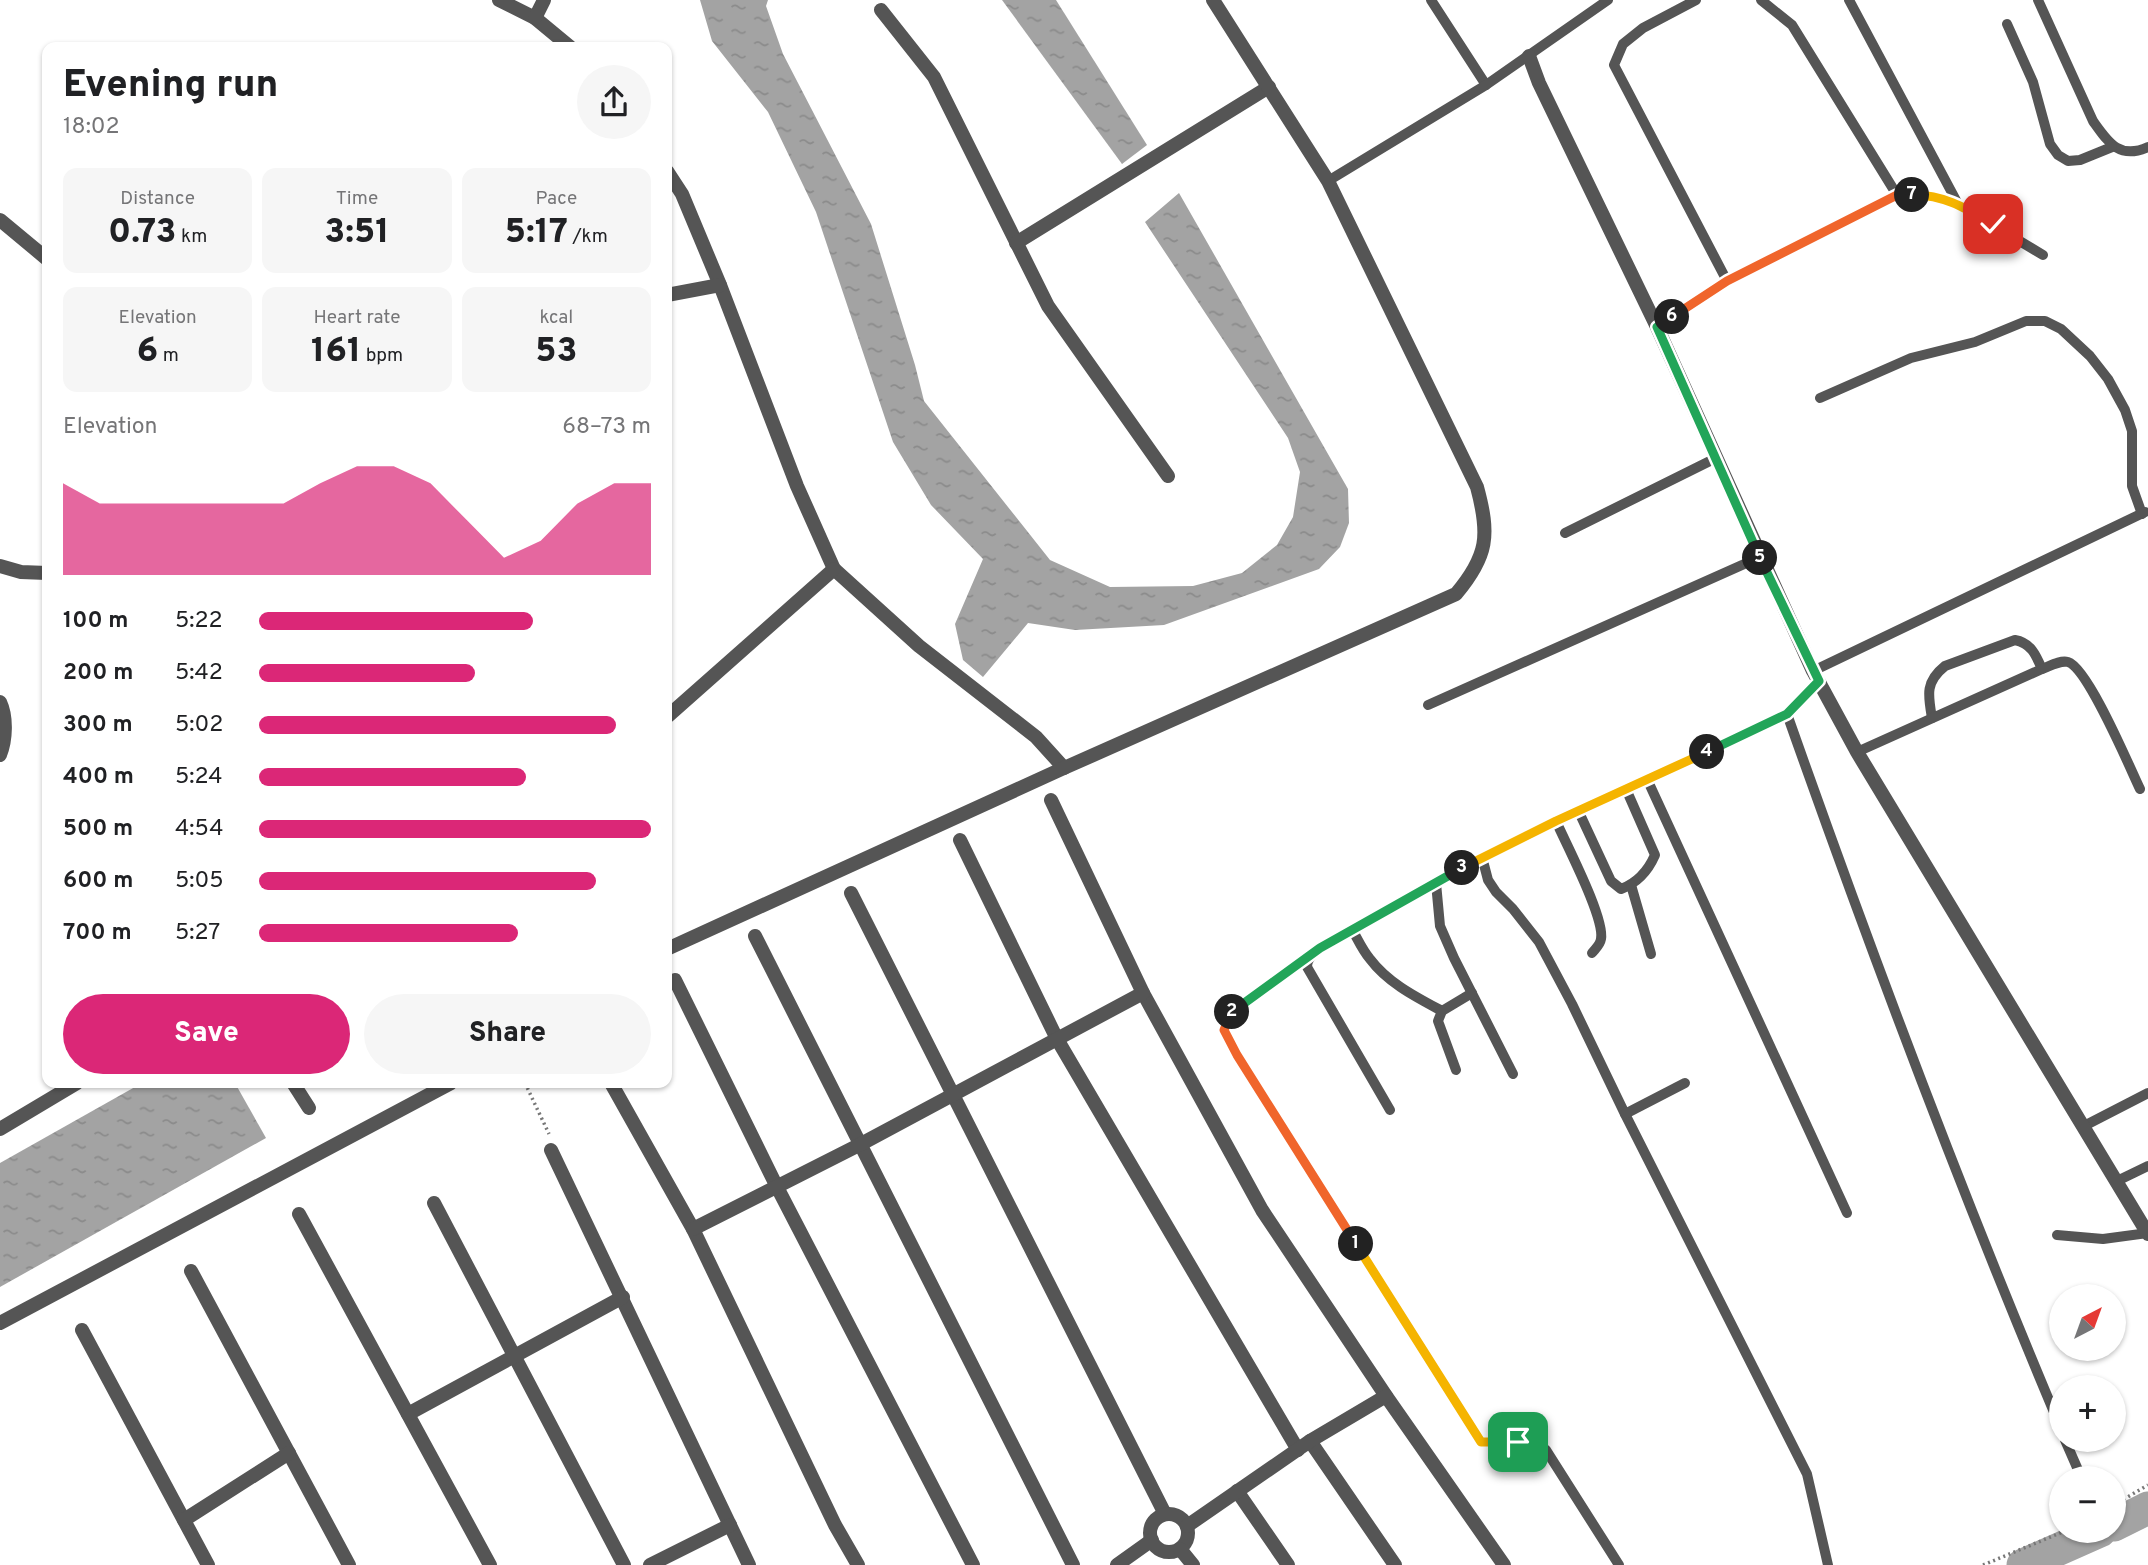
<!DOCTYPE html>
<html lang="en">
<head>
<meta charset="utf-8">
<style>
	:root { --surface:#fff; --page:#f6f6f6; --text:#202124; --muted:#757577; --accent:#db2777 }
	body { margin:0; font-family:Overpass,sans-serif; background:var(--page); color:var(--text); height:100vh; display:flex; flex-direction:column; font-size:26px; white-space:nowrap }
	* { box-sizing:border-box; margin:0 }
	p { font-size:23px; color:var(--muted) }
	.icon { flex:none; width:38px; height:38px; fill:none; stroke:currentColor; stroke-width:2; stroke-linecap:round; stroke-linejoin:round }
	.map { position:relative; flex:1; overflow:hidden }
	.panel { position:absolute; left:42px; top:42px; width:630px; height:1046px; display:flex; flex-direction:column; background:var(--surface); border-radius:14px; box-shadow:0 2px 5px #0004 }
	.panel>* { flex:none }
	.needle { width:46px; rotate:41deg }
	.controls { position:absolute; left:2049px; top:1284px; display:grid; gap:14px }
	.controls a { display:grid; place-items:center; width:77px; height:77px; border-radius:50%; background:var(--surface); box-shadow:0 2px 5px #0004; font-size:35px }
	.pin { position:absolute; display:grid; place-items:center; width:60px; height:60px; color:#fff; margin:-30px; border-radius:14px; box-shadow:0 4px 10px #0006 }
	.km { position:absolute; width:35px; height:35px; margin:-18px; border-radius:50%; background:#222; color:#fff; font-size:19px; line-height:35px; text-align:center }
	.round { display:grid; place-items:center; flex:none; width:74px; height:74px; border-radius:37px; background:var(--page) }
	.headline { display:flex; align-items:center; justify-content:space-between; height:119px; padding:0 21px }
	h1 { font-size:38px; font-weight:800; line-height:52px }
	.figures { display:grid; grid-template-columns:repeat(3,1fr); gap:10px; height:119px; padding:7px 21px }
	.figures div { display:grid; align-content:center; border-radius:14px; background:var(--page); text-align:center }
	.figures b { font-size:35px; font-weight:800 }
	.figures small { font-size:19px; font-weight:400 }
	.figures p { font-size:19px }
	.chart { height:196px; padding:14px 21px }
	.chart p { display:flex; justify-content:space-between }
	.chart svg { width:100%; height:126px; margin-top:7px; fill:var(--accent); opacity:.7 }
	.action { display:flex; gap:14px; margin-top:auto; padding:14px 21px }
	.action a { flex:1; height:80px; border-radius:42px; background:var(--accent); color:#fff; font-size:28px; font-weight:800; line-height:80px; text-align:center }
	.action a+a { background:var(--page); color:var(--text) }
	ul { padding:0 21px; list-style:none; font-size:23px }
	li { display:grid; grid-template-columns:112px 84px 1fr; align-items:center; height:52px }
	li i { height:18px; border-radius:9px; background:var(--accent) }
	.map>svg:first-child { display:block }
	.water { fill:url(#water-ripples) }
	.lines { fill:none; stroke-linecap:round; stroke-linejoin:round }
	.river { stroke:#a3a3a3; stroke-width:33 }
	.path { stroke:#777; stroke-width:3.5; stroke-dasharray:2 3.5; stroke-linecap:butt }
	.service { stroke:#555; stroke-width:10 }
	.minor { stroke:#555; stroke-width:14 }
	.split-1-casing { stroke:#fff; stroke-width:14 }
	.split-2-casing { stroke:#fff; stroke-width:14 }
	.split-3-casing { stroke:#fff; stroke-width:14 }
	.split-4-casing { stroke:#fff; stroke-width:14 }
	.split-5-casing { stroke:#fff; stroke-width:14 }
	.split-6-casing { stroke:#fff; stroke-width:14 }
	.split-7-casing { stroke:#fff; stroke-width:14 }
	.split-8-casing { stroke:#fff; stroke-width:14 }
	.split-1 { stroke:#f5b400; stroke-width:9 }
	.split-2 { stroke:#f0652b; stroke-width:9 }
	.split-3 { stroke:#22a559; stroke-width:9 }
	.split-4 { stroke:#f5b400; stroke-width:9 }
	.split-5 { stroke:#22a559; stroke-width:9 }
	.split-6 { stroke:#22a559; stroke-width:9 }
	.split-7 { stroke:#f0652b; stroke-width:9 }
	.split-8 { stroke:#f5b400; stroke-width:9 }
</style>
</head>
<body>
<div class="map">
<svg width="2148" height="1565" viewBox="0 0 2148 1565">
	<defs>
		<pattern id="water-ripples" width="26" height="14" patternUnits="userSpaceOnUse" patternTransform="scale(1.75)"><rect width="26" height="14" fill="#a3a3a3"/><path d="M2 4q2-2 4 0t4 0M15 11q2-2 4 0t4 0" fill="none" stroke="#8b8b8b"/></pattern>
	</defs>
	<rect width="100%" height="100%" fill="#fff"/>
	<g class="water">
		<polygon points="700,0 768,0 766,6 783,54 871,224 915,365 924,401 1050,560 1110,587 1193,586 1242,573 1277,545 1293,517 1300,472 1288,438 1145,222 1179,193 1348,489 1349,523 1340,547 1319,569 1164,625 1075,630 1028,623 983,677 963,660 955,624 983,559 931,505 893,442 816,212 768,112 712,41"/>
		<polygon points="1002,0 1056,0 1147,145 1122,164"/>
		<polygon points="142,1083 235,1083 266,1138 0,1287 0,1163"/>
	</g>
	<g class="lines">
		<g class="river">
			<polyline points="2114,1525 2148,1508"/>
			<polyline points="2023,1565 2100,1531"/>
		</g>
		<g class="path">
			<polyline points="525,1083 549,1134"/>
			<polyline points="2114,1505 2148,1485"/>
			<polyline points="1983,1565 2065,1531"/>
		</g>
		<g class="service">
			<polyline points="1431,0 1486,85"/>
			<polyline points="1696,0 1643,28 1623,44 1614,65 1727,281"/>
			<polyline points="1761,0 1792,25 1897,195"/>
			<polyline points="1849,0 1958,204"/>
			<path d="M2038,0L2093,121C2108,142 2119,160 2148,147"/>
			<polyline points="2007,24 2033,82 2050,144 2058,155 2068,161 2080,160 2112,147"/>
			<polyline points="1328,181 1486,85 1608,0"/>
			<polyline points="1657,327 1727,281 1897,195 1930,195 1958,204 2043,255"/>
			<polyline points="1820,398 1911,358 1975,342 2026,321 2045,321 2061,329 2090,356 2108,379 2125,410 2132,431 2132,486 2142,514"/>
			<polyline points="1565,533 1716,458"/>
			<polyline points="1813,671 2145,512"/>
			<polyline points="1428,705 1760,557"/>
			<path d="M1787,714C1872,955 1962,1195 2062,1431"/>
			<path d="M1932,718C1928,695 1925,682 1945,666L2015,640C2031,643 2036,655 2042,669"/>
			<path d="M1857,752L2042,669C2050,666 2060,660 2068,662C2088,668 2129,766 2140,789"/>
			<polyline points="1647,779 1847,1213"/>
			<path d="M1578,810L1611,881L1621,889C1637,883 1648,871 1655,855L1626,789"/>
			<path d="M1556,821C1566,844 1605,918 1601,939C1600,945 1596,948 1592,953"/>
			<polyline points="1482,857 1488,880 1496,892 1513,909 1539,942 1572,1004 1625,1114 1807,1474 1828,1565"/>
			<polyline points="1436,883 1440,926 1454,958 1513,1074"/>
			<polyline points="1631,885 1651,954"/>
			<path d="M1353,931C1358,940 1363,951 1370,959C1388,983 1416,997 1442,1011"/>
			<polyline points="1310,957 1232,1013 1225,1030 1237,1055 1481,1442 1532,1441 1538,1443 1546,1450 1619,1565"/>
			<polyline points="1456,1070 1438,1021 1442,1011 1472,993"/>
			<path d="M1390,1110L1307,967C1307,958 1314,954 1320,948L1482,857L1787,714L1819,682"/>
			<polyline points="1625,1114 1685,1083"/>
			<polyline points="2084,1126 2148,1093"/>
			<polyline points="2117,1181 2148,1166"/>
			<polyline points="2057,1235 2103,1239 2148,1233"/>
			<polyline points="2065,1440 2082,1479"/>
		</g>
		<g class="minor">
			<polyline points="499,0 535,18 570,47"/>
			<polyline points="881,10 934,77 1048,306 1168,476"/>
			<polyline points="535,18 544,0"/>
			<polyline points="1529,56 1539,83 1657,327 1813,671 1857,752 2148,1234"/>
			<polyline points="667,171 682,194 720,285 797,486 834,569 919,646 1036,737 1064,768"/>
			<polyline points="0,220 47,259"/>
			<polyline points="1016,243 1269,87"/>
			<polyline points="667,295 720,285"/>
			<polyline points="0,566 21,572 47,573"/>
			<path d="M0,702C7,717 6,740 0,755"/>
			<polyline points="668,716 834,569"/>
			<polyline points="1051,800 1143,993 1262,1210 1386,1396 1504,1565"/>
			<polyline points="960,840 1057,1039 1298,1450"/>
			<polyline points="851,893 1165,1514"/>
			<polyline points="755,936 1073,1565"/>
			<path d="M667,949L1064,768L1456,594C1488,556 1490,535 1477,487L1328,181L1213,0"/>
			<polyline points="675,980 776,1185 973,1565"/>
			<polyline points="293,1083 309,1108"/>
			<polyline points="611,1083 693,1229 835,1525 858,1565"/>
			<polyline points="0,1129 77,1083"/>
			<polyline points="551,1150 749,1565"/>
			<polyline points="434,1203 624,1565"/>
			<polyline points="299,1214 490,1565"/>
			<polyline points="693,1229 861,1144 1143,993"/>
			<polyline points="191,1271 349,1565"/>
			<polyline points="0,1323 451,1083"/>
			<polyline points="82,1330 208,1565"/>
			<polyline points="408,1414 623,1297"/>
			<polyline points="1310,1441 1395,1565"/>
			<polyline points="1237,1491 1288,1565"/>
			<circle cx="1169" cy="1533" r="19"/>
			<polyline points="184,1520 289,1453"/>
			<polyline points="1187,1526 1310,1441 1386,1396"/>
			<polyline points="1180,1549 1193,1565"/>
			<polyline points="650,1565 730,1525"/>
			<polyline points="1117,1565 1152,1540"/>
		</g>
	</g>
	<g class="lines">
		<g class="split-1-casing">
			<polyline id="split-1" points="1356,1244 1481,1442 1518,1442"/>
		</g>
		<g class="split-2-casing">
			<polyline id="split-2" points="1232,1012 1224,1030 1237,1055 1356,1244"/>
		</g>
		<g class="split-3-casing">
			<polyline id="split-3" points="1232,1012 1320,948 1462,868"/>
		</g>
		<g class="split-4-casing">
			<polyline id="split-4" points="1462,868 1556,821 1707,752"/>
		</g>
		<g class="split-5-casing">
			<polyline id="split-5" points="1707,752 1787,714 1819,681 1760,558"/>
		</g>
		<g class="split-6-casing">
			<polyline id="split-6" points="1672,317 1657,327 1760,558"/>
		</g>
		<g class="split-7-casing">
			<polyline id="split-7" points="1672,317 1727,281 1897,195 1912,195"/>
		</g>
		<g class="split-8-casing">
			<path id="split-8" d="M1912,195C1943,194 1967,209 1993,224"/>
		</g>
		<use href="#split-1" class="split-1"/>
		<use href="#split-2" class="split-2"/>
		<use href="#split-3" class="split-3"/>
		<use href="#split-4" class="split-4"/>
		<use href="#split-5" class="split-5"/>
		<use href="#split-6" class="split-6"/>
		<use href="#split-7" class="split-7"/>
		<use href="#split-8" class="split-8"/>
	</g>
</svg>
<div class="controls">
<a><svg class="needle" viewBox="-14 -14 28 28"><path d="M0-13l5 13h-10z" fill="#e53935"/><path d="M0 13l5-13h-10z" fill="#757577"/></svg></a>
<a>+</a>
<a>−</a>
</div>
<div class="pin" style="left:1518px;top:1442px;background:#1e9e55"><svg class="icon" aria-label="arrive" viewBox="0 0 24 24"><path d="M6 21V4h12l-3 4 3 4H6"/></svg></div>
<div class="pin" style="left:1993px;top:224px;background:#d93025"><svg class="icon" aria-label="check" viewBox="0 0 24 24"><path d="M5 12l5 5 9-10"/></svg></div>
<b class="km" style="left:1356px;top:1244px">1</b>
<b class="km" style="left:1232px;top:1012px">2</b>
<b class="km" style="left:1462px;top:868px">3</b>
<b class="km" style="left:1707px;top:752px">4</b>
<b class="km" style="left:1760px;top:558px">5</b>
<b class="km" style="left:1672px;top:317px">6</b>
<b class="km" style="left:1912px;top:195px">7</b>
<section class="panel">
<div class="headline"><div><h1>Evening run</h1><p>18:02</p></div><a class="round"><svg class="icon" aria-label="share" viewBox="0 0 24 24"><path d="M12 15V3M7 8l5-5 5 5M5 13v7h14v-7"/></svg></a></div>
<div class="figures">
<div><p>Distance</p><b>0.73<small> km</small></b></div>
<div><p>Time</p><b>3:51</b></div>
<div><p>Pace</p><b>5:17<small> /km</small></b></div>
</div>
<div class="figures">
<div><p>Elevation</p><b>6<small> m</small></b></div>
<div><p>Heart rate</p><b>161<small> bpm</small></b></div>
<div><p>kcal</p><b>53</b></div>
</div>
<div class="chart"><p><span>Elevation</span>68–73 m</p>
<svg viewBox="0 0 160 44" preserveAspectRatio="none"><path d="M0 44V12L10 19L20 19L30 19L40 19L50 19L60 19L70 12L80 6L90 6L100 12L110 25L120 38L130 32L140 19L150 12L160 12V44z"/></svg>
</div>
<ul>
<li><b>100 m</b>5:22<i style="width:70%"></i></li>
<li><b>200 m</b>5:42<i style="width:55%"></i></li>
<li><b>300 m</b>5:02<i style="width:91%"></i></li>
<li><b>400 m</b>5:24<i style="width:68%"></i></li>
<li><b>500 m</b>4:54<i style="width:100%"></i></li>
<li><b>600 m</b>5:05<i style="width:86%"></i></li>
<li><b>700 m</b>5:27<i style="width:66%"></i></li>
</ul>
<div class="action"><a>Save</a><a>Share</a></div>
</section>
</div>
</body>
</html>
